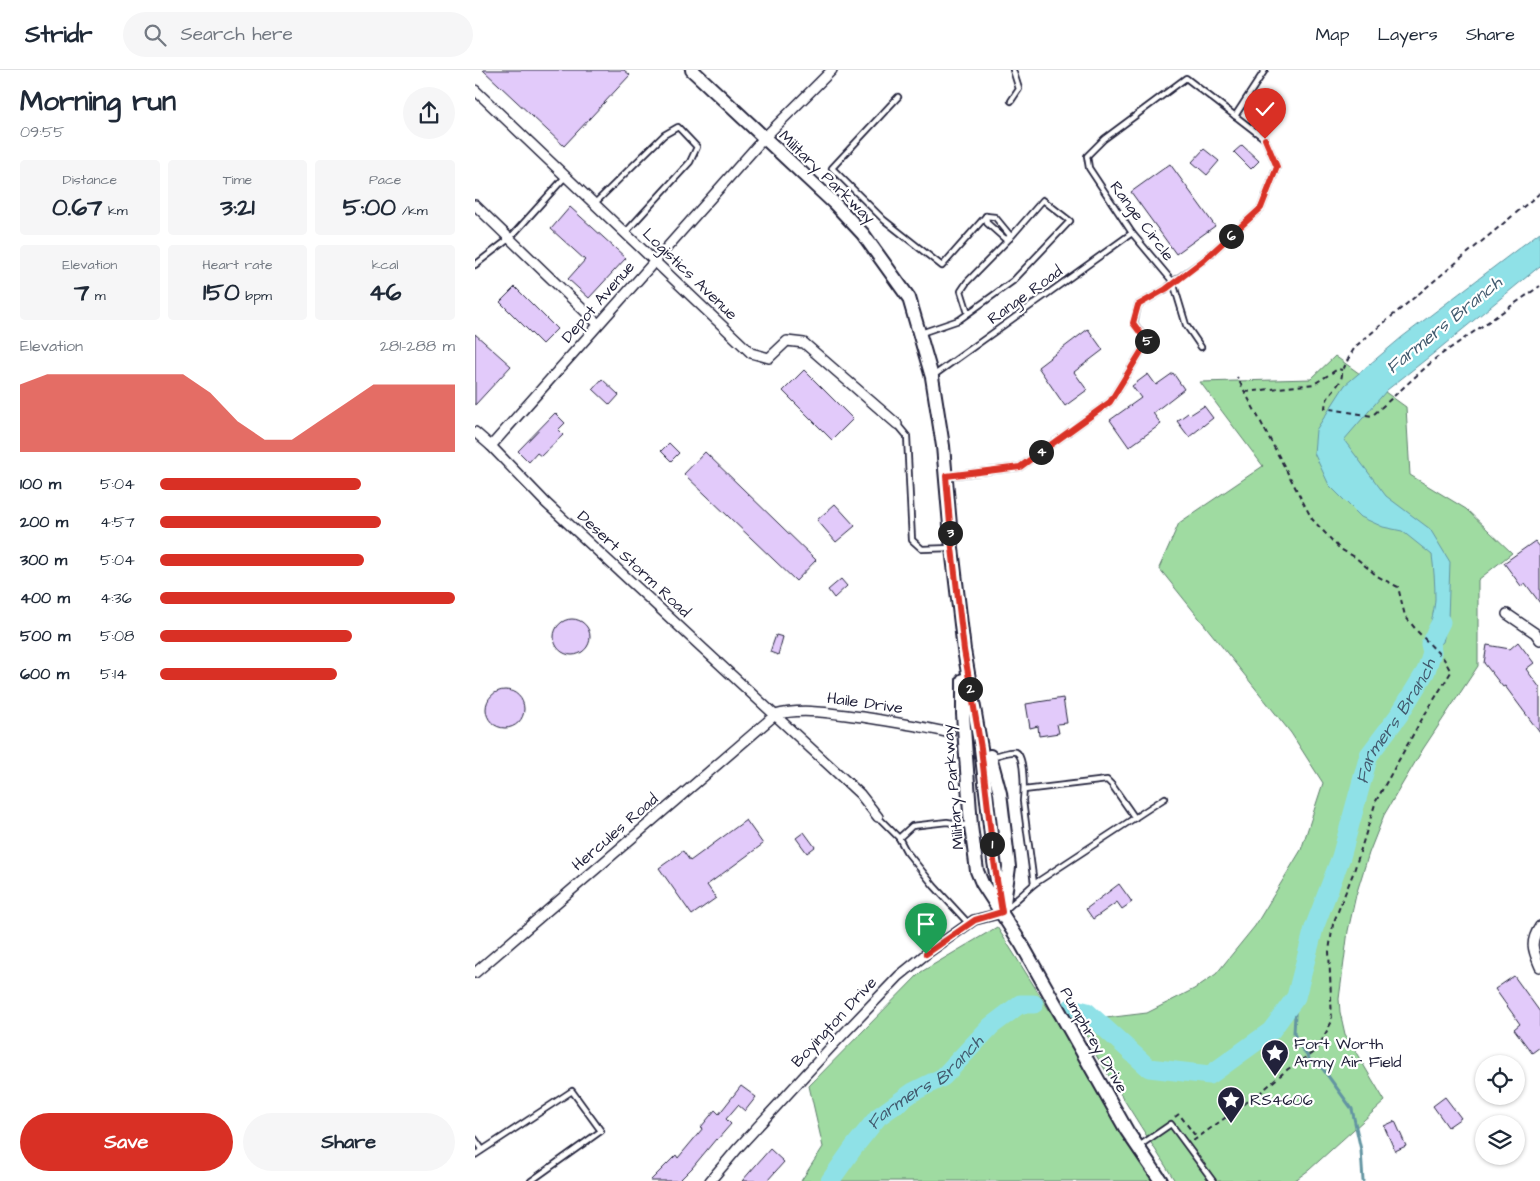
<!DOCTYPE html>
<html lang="en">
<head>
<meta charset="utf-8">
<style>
	:root { --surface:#fff; --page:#f6f6f7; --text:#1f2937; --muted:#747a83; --line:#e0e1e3; --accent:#d93025 }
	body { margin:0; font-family:"Architects Daughter",sans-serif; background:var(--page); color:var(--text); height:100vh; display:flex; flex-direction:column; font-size:19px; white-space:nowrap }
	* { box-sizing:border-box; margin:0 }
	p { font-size:16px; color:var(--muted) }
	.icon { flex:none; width:28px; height:28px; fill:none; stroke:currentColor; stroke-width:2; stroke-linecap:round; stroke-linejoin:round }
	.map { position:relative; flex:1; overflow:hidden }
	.details { display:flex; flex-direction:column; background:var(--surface); width:475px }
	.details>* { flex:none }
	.tools { position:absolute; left:1000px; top:985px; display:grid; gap:10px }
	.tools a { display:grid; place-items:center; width:50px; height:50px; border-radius:50%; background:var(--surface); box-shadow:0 1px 4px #0004; font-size:25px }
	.pin { position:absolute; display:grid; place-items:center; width:42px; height:42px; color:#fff; margin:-51px -21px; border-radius:50% 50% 50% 0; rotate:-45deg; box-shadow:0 0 5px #0007 }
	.pin .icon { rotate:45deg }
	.km { position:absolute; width:25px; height:25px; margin:-12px; border-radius:50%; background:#222; color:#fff; font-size:14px; line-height:25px; text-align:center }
	.round { display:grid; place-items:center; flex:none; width:52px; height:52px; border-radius:26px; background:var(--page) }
	.headline { display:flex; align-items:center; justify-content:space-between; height:85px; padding:0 20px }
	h1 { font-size:28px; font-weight:800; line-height:38px }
	.figures { display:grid; grid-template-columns:repeat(3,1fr); gap:8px; height:85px; padding:5px 20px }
	.figures div { display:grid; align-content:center; border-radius:5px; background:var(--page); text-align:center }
	.figures b { font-size:25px; font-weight:800 }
	.figures small { font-size:14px; font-weight:400 }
	.figures p { font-size:14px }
	.chart { height:140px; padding:10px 20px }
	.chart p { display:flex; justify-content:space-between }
	.chart svg { width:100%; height:90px; margin-top:5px; fill:var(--accent); opacity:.7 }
	.primary-button { display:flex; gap:10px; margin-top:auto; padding:10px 20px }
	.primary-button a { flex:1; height:58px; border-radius:30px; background:var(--accent); color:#fff; font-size:20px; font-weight:800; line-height:58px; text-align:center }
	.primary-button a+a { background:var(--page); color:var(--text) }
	ul { padding:0 20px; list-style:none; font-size:16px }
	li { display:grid; grid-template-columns:80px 60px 1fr; align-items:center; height:38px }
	li i { height:12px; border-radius:6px; background:var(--accent) }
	header { display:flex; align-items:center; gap:30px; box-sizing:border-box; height:70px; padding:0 25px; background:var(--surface); border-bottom:1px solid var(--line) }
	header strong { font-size:24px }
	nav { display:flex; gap:28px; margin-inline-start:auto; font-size:18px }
	.search { width:350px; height:45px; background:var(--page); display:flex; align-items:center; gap:12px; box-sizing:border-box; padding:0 18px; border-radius:28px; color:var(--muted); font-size:19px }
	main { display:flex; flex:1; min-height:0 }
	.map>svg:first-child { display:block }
	.green { fill:#9fdba1; stroke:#607e6e }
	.water { fill:#8fe1e7; stroke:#6395a2 }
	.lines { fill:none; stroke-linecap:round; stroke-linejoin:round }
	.stream { stroke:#6395a2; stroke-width:3 }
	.river { stroke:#8fe1e7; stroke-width:19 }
	.building { fill:#e2cafa; stroke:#22223b }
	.lane-casing { stroke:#22223b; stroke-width:8 }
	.street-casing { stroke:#22223b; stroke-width:12 }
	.secondary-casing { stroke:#22223b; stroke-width:16 }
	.path { stroke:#22223b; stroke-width:2; stroke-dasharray:5 4; stroke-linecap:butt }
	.lane { stroke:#fff; stroke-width:4.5 }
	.street { stroke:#fff; stroke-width:9 }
	.secondary { stroke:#fff; stroke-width:12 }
	.route-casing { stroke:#fff; stroke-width:10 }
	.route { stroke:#d93025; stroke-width:6 }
	.labels { text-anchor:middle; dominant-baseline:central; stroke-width:4.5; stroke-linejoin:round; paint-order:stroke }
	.street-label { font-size:16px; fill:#22223b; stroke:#fff }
	.poi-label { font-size:16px; fill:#22223b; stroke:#fff; text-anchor:start }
	.water-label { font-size:18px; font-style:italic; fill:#435b6f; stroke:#fff }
</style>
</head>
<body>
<header>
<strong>Stridr</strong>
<div class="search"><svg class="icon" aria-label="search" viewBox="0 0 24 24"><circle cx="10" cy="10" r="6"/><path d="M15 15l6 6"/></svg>Search here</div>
<nav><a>Map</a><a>Layers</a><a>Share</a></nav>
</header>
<main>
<section class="details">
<div class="headline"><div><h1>Morning run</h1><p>09:55</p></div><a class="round"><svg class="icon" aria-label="share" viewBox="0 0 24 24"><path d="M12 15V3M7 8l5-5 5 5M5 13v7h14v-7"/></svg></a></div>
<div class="figures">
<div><p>Distance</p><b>0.67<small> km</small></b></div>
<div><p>Time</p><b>3:21</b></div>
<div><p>Pace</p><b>5:00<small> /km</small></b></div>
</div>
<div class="figures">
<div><p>Elevation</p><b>7<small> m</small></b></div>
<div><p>Heart rate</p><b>150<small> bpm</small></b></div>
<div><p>kcal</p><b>46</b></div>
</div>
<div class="chart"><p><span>Elevation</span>281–288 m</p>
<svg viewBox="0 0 160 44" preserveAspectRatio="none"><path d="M0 44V11L10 6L20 6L30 6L40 6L50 6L60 6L70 15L80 29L90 38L100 38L110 29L120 20L130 11L140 11L150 11L160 11V44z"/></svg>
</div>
<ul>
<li><b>100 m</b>5:04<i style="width:68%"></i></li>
<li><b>200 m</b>4:57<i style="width:75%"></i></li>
<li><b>300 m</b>5:04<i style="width:69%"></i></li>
<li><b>400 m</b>4:36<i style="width:100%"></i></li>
<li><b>500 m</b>5:08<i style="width:65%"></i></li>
<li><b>600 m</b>5:14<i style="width:60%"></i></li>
</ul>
<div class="primary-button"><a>Save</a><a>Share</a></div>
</section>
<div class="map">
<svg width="1065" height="1111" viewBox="0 0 1065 1111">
	<rect width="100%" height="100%" fill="#fff"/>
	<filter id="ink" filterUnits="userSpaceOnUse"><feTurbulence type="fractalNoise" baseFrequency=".02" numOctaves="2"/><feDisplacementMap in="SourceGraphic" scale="10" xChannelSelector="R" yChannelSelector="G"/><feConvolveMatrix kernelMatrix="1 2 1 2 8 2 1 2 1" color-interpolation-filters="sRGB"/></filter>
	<g filter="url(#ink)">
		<g class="green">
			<polygon points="860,286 931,337 935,405 991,439 1037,483 1003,510 1003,596 948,679 909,745 894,783 881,825 873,861 864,929 865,942 870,964 910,1031 834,1100 819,1111 700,1111 619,982 606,951 672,943 719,919 741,904 780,856 826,780 848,713 816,663 684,498 704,453 788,396 725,312 836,309"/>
			<polygon points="522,857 682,1111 326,1111 348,1077 334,1016 446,902"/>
		</g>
		<path class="water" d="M1065,162V196L959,283L912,320L869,370L911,426L955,459L975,492L973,549L968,572L958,580C950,562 959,548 960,529C960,514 959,500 957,485L927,461L908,457L886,447L854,415L839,383L841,360L870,315L927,267Z"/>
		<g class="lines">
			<polyline class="stream" points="821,927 819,963 823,973 835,990 848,999 877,1039 886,1080 888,1111"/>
			<g class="river">
				<path id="s1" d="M596,938L612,942L674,998L735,1005L796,961L821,927L839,858L866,787L894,685L924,645L951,601L957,582L955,574L966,552"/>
				<path id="s2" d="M355,1111L379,1077L403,1047L438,1022L468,1007L516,956L545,934H559"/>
			</g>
		</g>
		<g class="building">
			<polygon points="8,0 149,0 155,5 89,76"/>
			<polygon points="767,75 784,91 776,99 759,82"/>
			<polygon points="729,79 744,91 732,105 717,92"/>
			<polygon points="695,94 740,156 701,184 656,122"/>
			<polygon points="95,137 151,188 114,228 93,209 110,190 76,159"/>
			<polygon points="40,217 82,259 67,274 25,232"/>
			<polygon points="613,259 628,280 599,302 612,320 590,336 563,297"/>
			<polygon points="0,264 36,296 0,335"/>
			<polygon points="329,300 378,349 357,370 308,321"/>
			<polygon points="698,303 709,319 678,343 686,354 654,377 635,350 666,328 657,316 673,304 681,315"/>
			<polygon points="127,309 144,325 135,335 118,319"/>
			<polygon points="729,336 738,348 714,367 702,351 713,343 715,345"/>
			<polygon points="80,343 90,353 83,360 88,365 66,386 62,383 54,392 43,381"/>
			<polygon points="194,373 204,383 196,391 186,381"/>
			<polygon points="230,382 341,490 321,511 209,404"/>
			<polygon points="360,434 380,456 361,472 342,450"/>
			<polygon points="1060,471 1065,477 1065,533 1050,513 1046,516 1029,493"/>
			<polygon points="366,509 372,516 359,528 353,520"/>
			<circle cx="97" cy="567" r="18"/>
			<polygon points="301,565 308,567 303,585 295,582"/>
			<polygon points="1043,572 1059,593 1051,599 1065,618 1065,663 1030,616 1028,617 1009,593 1012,575 1035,579"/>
			<circle cx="30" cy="639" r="19"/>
			<polygon points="588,628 592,653 582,654 584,663 564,666 563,656 555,658 551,634"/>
			<polygon points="271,750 288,774 232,815 241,828 217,845 184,798 208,781 215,791"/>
			<polygon points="329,762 340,777 332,783 321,768"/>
			<polygon points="644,814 657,832 647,839 642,832 618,849 611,839"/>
			<polygon points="1039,906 1065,942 1065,977 1057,983 1039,959 1045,954 1020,919"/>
			<polygon points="266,1016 281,1027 270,1041 263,1035 251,1049 256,1054 242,1070 241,1069 217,1098 204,1111 175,1111 201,1085 203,1088 228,1058 226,1057 240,1040 244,1044"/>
			<polygon points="970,1027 986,1048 973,1057 958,1036"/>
			<polygon points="920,1051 931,1076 920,1081 909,1056"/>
			<polygon points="295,1079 309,1092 292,1111 267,1111"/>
		</g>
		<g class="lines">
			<g class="lane-casing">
				<g id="lane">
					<polygon points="711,8 790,69 802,97 786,138 729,190 698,212 657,163 614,98 612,86 629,69"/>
					<polyline points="423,27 357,98 409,150 467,196 511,146"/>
					<polyline points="536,31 544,19 538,0"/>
					<polyline points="760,46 790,0"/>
					<polyline points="119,134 189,65 203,57 222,77 215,92 150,163"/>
					<polyline points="511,146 512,153 530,169 535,168"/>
					<polyline points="511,146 520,147 534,164 535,168"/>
					<polyline points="0,195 35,168 90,107"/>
					<polyline points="446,263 484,250 538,211 595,151 568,130 535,168 492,212 486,221 493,243"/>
					<polyline points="458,306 657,163"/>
					<polyline points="422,354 432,366 437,470 447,479 477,478"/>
					<polyline points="473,406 545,397 635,332 672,272 659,253 663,235 691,219 698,212 711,255 726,277"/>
					<path d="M517,686C525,686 534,680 541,682C550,686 549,722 548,731L559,814"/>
					<polyline points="549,720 632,710 637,715 660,748"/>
					<polyline points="403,747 424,768 431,781 459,816 494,854"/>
					<polyline points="424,768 437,756 472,752 495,756"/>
					<polyline points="530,840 559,814 690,728"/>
					<polyline points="0,1069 7,1079"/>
					<polyline points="664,1076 696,1054 738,1111"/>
					<polyline points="0,1085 97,1021 126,1061 56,1111"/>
				</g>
			</g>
			<g class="street-casing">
				<g id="street">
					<polyline points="0,20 276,283 294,288 312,271 329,273 422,354"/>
					<polyline points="0,135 123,254"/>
					<polyline points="0,362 16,376 71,433 385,724 403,747"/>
					<polyline points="16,376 289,68 357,0"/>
					<polyline points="1032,544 1060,563 1065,570"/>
					<path d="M1065,856C1054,873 1058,880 1065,897"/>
					<path d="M0,903L300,645C328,637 360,644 388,647C417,652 446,656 475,663"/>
					<polyline points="235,1111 263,1078 356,977 424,906 451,884 499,850 527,843"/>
				</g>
			</g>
			<g class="secondary-casing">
				<g id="secondary">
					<polyline points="217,0 359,133 388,164 434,228 457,307 468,376 477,478 489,580 506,678 519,791 527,843"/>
					<polyline points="488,610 488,644 496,756 502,801 507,813 547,875 652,1061 686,1111"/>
					<polyline points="515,686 525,723 534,797 529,833"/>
				</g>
			</g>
			<g class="path">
				<path d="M1065,123L881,276C876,283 872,291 869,298C866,302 868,308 864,313C858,322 851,326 850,338L897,346L961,288L1065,216"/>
				<polyline points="770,322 839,314 863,299 867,300"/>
				<polyline points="700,1047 704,1044 722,1068"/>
				<polyline points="718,1071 786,1022 813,999 842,980 857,951 854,881 858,854 879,801 901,731 944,654 976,602 969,589 943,562 930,546 923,517 902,506 880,487 865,479 837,449 762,307"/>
			</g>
			<use href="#lane" class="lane"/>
			<use href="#street" class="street"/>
			<use href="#secondary" class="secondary"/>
		</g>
	</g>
	<g class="lines" filter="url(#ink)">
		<g class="route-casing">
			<polyline id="route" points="451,884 500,850 527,842 519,791 506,678 489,580 477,478 471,406 545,397 635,332 672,272 658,253 663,235 691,219 729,190 786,138 802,97 790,69"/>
		</g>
		<use href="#route" class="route"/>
	</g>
	<defs>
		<g id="sight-pin" transform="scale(1.4375)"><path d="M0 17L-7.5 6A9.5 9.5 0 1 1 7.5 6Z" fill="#22223b" stroke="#fff"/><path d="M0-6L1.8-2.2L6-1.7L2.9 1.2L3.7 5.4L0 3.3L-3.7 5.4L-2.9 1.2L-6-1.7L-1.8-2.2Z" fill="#fff"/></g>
	</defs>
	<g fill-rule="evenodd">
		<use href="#sight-pin" x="800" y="983"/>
		<use href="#sight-pin" x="756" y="1030"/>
	</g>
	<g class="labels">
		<g class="street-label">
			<text transform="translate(352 107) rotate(44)">Military Parkway</text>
			<text transform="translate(667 151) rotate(53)">Range Circle</text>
			<text transform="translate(215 204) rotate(44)">Logistics Avenue</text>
			<text transform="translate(550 225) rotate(-36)">Range Road</text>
			<text transform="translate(123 232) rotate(-49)">Depot Avenue</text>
			<text transform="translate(159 494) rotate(43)">Desert Storm Road</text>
			<text transform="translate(390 633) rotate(8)">Haile Drive</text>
			<text transform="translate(478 717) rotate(-95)">Military Parkway</text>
			<text transform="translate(140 762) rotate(-41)">Hercules Road</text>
			<text transform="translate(359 952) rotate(-47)">Boyington Drive</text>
			<text transform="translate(619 970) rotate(60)">Pumphrey Drive</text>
		</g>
		<g class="poi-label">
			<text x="819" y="974">Fort Worth<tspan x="819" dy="18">Army Air Field</tspan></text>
			<text x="775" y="1030">RS4606</text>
		</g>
		<g class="water-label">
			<text transform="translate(969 255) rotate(-39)">Farmers Branch</text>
			<text stroke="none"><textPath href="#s1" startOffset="574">Farmers Branch</textPath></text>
			<text stroke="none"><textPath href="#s2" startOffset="139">Farmers Branch</textPath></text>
		</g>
	</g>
</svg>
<div class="tools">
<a><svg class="icon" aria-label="locate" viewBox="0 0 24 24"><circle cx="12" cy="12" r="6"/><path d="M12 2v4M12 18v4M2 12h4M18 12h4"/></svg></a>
<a><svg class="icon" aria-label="layers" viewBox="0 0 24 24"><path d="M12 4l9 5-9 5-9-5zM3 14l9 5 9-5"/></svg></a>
</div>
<div class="pin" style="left:451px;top:884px;background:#1e9e55"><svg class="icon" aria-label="arrive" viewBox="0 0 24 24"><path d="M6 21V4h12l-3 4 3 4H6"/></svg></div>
<div class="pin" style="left:790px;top:69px;background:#d93025"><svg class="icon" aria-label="check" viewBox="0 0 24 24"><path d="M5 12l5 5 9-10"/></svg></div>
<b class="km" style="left:517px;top:774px">1</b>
<b class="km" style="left:495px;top:619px">2</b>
<b class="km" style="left:475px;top:463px">3</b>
<b class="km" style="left:566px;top:382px">4</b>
<b class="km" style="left:672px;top:271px">5</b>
<b class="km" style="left:756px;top:166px">6</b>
</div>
</main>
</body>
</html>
